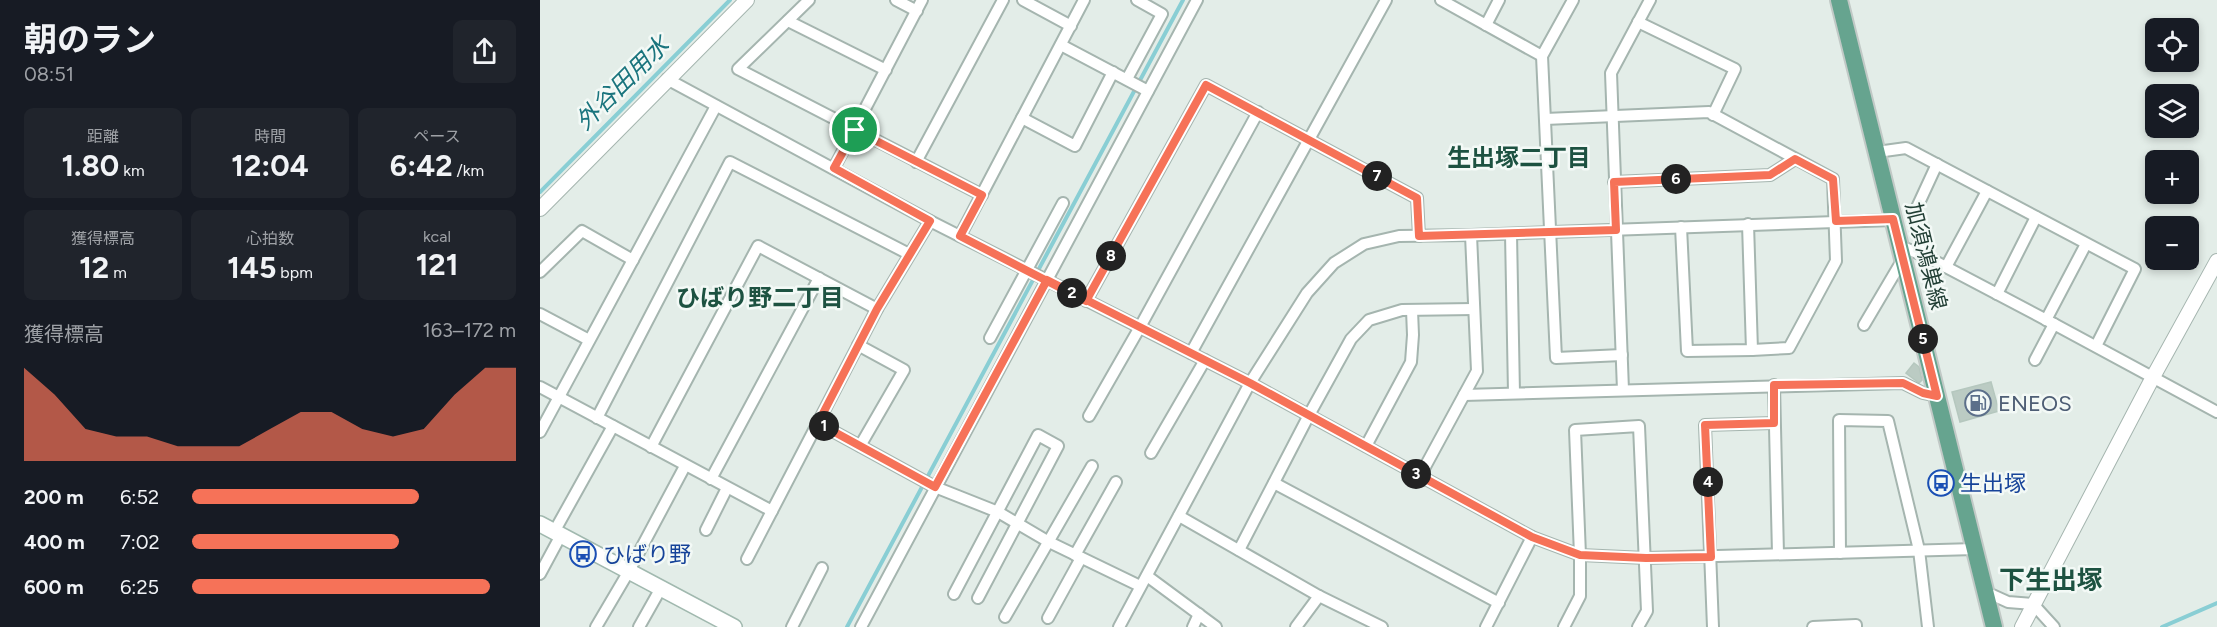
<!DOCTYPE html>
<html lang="ja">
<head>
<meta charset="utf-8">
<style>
	:root { --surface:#171b24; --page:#20242c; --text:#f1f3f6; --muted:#9ea1a6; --accent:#f67258 }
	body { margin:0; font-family:Figtree,"Noto Sans JP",sans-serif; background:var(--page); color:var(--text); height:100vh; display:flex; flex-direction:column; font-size:22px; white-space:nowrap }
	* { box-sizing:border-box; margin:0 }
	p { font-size:20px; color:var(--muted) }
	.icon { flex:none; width:33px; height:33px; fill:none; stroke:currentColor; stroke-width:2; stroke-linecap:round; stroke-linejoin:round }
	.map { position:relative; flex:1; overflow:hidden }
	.side { display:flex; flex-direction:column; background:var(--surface); width:540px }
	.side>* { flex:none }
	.buttons { position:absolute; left:1605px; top:18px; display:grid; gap:12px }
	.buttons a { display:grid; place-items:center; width:54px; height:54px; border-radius:9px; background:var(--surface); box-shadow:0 3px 9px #0003; font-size:30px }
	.pin { position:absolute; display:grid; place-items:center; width:51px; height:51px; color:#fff; margin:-26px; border:3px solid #fff; border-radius:50%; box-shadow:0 2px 6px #0007 }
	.km { position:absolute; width:30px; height:30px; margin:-15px; border-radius:50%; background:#222; color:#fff; font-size:16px; line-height:30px; text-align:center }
	.round { display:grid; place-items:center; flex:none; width:63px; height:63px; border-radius:9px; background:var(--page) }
	.headline { display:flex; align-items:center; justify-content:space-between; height:102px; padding:0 24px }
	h1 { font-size:33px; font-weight:700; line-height:45px }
	.stats { display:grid; grid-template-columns:repeat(3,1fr); gap:9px; height:102px; padding:6px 24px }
	.stats div { display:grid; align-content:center; border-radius:9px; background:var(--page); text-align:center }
	.stats b { font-size:30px; font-weight:700 }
	.stats small { font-size:16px; font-weight:400 }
	.stats p { font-size:16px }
	.chart { height:168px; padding:12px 24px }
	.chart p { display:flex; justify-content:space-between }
	.chart svg { width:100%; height:108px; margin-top:6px; fill:var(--accent); opacity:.7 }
	ul { padding:0 24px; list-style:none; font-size:20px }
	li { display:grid; grid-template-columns:96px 72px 1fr; align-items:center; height:45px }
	li i { height:15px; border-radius:8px; background:var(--accent) }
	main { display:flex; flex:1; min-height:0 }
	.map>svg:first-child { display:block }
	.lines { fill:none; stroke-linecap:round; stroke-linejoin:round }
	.stream { stroke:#89ced4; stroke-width:4 }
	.building { fill:#bbcbc3; stroke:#b5c7be; stroke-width:1.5 }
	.minor-casing { stroke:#a5b5af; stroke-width:14 }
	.tertiary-casing { stroke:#a5b5af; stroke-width:16 }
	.secondary-casing { stroke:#a1b9af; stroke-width:18 }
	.primary-casing { stroke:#c1c9c6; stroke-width:20 }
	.minor { stroke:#fff; stroke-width:10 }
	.tertiary { stroke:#fff; stroke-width:14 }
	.secondary { stroke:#fff; stroke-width:15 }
	.primary { stroke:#66a48f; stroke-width:16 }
	.route-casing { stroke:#fff; stroke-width:12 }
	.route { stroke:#f67258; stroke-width:8 }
	.labels { text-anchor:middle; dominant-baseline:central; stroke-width:5; stroke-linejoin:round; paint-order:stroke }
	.street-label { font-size:22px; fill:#223f35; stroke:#f3f9f6 }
	.service-label { font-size:22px; fill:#4e5e75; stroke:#f3f9f6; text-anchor:start }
	.transit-label { font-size:22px; fill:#164399; stroke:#f3f9f6; text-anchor:start }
	.water-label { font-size:24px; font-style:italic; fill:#19747d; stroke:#f3f9f6 }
	.neighbourhood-label { font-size:24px; font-weight:bold; fill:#1d5241; stroke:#f3f9f6 }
	.quarter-label { font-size:26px; font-weight:bold; fill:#1d5241; stroke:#f3f9f6 }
</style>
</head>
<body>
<main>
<section class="side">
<div class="headline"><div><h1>朝のラン</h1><p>08:51</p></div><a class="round"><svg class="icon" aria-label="share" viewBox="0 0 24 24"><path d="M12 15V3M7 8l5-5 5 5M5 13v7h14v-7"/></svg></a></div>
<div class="stats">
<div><p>距離</p><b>1.80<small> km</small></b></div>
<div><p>時間</p><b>12:04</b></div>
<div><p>ペース</p><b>6:42<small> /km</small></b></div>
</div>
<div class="stats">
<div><p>獲得標高</p><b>12<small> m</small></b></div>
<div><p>心拍数</p><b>145<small> bpm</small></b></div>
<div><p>kcal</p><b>121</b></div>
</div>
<div class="chart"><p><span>獲得標高</span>163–172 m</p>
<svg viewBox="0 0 160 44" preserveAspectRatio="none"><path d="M0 44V6L10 17L20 31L30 34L40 34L50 38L60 38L70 38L80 31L90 24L100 24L110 31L120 34L130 31L140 17L150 6L160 6V44z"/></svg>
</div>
<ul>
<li><b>200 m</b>6:52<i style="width:70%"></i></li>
<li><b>400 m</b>7:02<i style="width:64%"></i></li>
<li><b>600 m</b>6:25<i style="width:92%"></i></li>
</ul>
</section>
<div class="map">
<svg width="1677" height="627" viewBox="0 0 1677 627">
	<rect width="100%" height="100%" fill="#e3ede8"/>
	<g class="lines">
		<g class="stream">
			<polyline points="0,192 190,0"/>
			<polyline points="307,627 643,0"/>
			<polyline points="1622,627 1677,603"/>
		</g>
	</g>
	<g class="building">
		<polygon points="1374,363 1379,367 1382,380 1379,383 1366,373"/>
		<polygon points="1451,382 1459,411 1420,422 1412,392"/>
	</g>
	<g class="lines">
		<g class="minor-casing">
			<g id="minor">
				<polyline points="269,0 198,69 442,195"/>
				<polyline points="356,0 377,11"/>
				<polyline points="483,0 531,26"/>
				<polyline points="901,0 1002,56"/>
				<polyline points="1033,0 1002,56 1016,358 1082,355"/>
				<polyline points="248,21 346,70"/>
				<polyline points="1098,22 1195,69 1173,115"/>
				<polyline points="946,25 959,0"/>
				<polyline points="521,45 608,91"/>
				<polyline points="127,79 390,221 710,383 992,537 1040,555 1106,558 1435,549"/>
				<polyline points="587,79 622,14 597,0"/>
				<polyline points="482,118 535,146 573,72"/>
				<polyline points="1005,119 1169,112 1293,179 1296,261 1249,348 1212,350"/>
				<polyline points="1337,152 1366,148 1595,269 1556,346"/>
				<polyline points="376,162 463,0"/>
				<polyline points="294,168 382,0"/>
				<polyline points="1074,182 1230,175 1255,159"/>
				<polyline points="1141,227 1147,351 1212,350 1208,224"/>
				<polyline points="971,234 974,393"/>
				<polyline points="420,236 544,0"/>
				<polyline points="1360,246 1387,257 1514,324 1677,412"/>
				<polyline points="1387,257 1373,216 1397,164"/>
				<polyline points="1406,267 1447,191"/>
				<polyline points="0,272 42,231 93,260"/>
				<polyline points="1457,294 1496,217"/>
				<polyline points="546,301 666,85 877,198 879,236"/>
				<polyline points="0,314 49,340"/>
				<polyline points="1506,320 1546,244"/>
				<polyline points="1324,325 1363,259"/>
				<polyline points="450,338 523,203"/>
				<polyline points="318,345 364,370 320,446"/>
				<polyline points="651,353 846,0"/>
				<polyline points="1495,360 1514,324"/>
				<polyline points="1234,385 1238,554"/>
				<polyline points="0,387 232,511"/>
				<polyline points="1083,390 1071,73 1110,0"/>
				<polyline points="924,395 1363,383 1383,393 1397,396"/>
				<polyline points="549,416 600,327 718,112"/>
				<polyline points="57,418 190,162 369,254"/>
				<polyline points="278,423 395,487 458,512 509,542 600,586"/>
				<polyline points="0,432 176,106"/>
				<polyline points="826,446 871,362 873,335 872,310"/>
				<polyline points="111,447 218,246 337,309"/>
				<polyline points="611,453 665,360"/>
				<polyline points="880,476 937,371 931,235"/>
				<polyline points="171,479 279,278"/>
				<polyline points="734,483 959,603"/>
				<polyline points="639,516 779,596 842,627"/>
				<polyline points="166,530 187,488"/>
				<polyline points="14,532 73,426"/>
				<polyline points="699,550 769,415 811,339 829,320 862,310 934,309"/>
				<polyline points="1300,553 1299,420 1348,421 1379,550 1388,627"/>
				<polyline points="535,555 576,482"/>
				<polyline points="207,559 337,309 390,221"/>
				<polyline points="0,574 21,535"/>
				<polyline points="607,576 676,627"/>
				<polyline points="1446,592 1468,602 1493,604 1514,627"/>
				<polyline points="414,594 498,435 518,446 438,598"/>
				<polyline points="465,617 552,466"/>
				<polyline points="508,618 541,558"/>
				<polyline points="56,627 89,571 145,466"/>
				<polyline points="99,627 121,588"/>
				<polyline points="252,627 282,568"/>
				<polyline points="321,627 657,0"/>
				<polyline points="579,627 710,383 767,293 794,263 824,244 859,236 931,235 1353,220"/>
				<polyline points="653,627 659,614"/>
				<polyline points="756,627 779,596"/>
				<polyline points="946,627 992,537"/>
				<polyline points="1024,627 1040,596 1040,555 1035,430 1099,426 1107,611 1098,627"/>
				<polyline points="1173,627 1165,425 1234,423"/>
				<polyline points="1273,627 1316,625 1316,627"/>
			</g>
		</g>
		<g class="tertiary-casing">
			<g id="tertiary">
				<polyline points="0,209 207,0"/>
				<polyline points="1482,627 1613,377 1677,261"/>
			</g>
		</g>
		<g class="secondary-casing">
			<polyline id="secondary" points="0,524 194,627"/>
		</g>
		<g class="primary-casing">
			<polyline id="primary" points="1299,0 1454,627"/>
		</g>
		<use href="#minor" class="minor"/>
		<use href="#tertiary" class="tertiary"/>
		<use href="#secondary" class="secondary"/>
		<use href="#primary" class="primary"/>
	</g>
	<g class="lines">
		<g class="route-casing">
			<polyline id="route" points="315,130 294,168 390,221 337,309 278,423 395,487 507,280 710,383 992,537 1040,555 1106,558 1171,557 1165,425 1234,423 1234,385 1363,383 1383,393 1397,396 1353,219 1296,221 1293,179 1255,159 1230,175 1074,182 1076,230 879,236 877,198 666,85 546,301 420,236 442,195 315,130"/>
		</g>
		<use href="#route" class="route"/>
	</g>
	<defs>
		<g id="fuel-ring" transform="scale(1.35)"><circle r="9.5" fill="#f3f9f6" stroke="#5c6f8a" stroke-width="1.5"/><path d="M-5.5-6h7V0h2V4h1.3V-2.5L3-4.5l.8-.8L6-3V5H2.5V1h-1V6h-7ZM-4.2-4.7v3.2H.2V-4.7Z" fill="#5c6f8a"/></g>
		<g id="bus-ring" transform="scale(1.35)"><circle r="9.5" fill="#f3f9f6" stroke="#1a4fb4" stroke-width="1.5"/><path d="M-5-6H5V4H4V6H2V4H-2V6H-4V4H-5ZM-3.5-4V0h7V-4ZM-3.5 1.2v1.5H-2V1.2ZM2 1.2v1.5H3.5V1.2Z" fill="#1a4fb4"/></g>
	</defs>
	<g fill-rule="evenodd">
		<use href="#fuel-ring" x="1438" y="403"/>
		<use href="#bus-ring" x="1401" y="483"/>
		<use href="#bus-ring" x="43" y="554"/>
	</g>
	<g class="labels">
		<g class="street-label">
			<text transform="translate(1386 256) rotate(76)">加須鴻巣線</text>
		</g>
		<g class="service-label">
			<text x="1458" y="403">ENEOS</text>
		</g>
		<g class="transit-label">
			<text x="1420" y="483">生出塚</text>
			<text x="63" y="554">ひばり野</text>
		</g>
		<g class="water-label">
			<text transform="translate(82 83) rotate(-45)">外谷田用水</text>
		</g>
		<g class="neighbourhood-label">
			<text x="979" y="157">生出塚二丁目</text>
			<text x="220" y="297">ひばり野二丁目</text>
		</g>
		<g class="quarter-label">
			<text x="1511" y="580">下生出塚</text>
		</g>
	</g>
</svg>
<div class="buttons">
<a><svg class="icon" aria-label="locate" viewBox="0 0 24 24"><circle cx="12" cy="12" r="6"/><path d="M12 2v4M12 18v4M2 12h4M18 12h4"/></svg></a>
<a><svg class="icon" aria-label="layers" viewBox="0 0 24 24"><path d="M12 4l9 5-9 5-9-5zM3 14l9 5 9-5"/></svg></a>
<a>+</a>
<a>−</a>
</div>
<div class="pin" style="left:315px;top:130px;background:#1e9e55"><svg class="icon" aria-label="arrive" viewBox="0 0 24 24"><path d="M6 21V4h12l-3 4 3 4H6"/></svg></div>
<b class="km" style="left:284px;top:426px">1</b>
<b class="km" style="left:532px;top:293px">2</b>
<b class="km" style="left:876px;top:474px">3</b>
<b class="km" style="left:1168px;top:482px">4</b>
<b class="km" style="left:1383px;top:339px">5</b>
<b class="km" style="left:1136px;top:179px">6</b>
<b class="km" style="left:837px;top:176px">7</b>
<b class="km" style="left:571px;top:256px">8</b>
</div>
</main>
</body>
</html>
